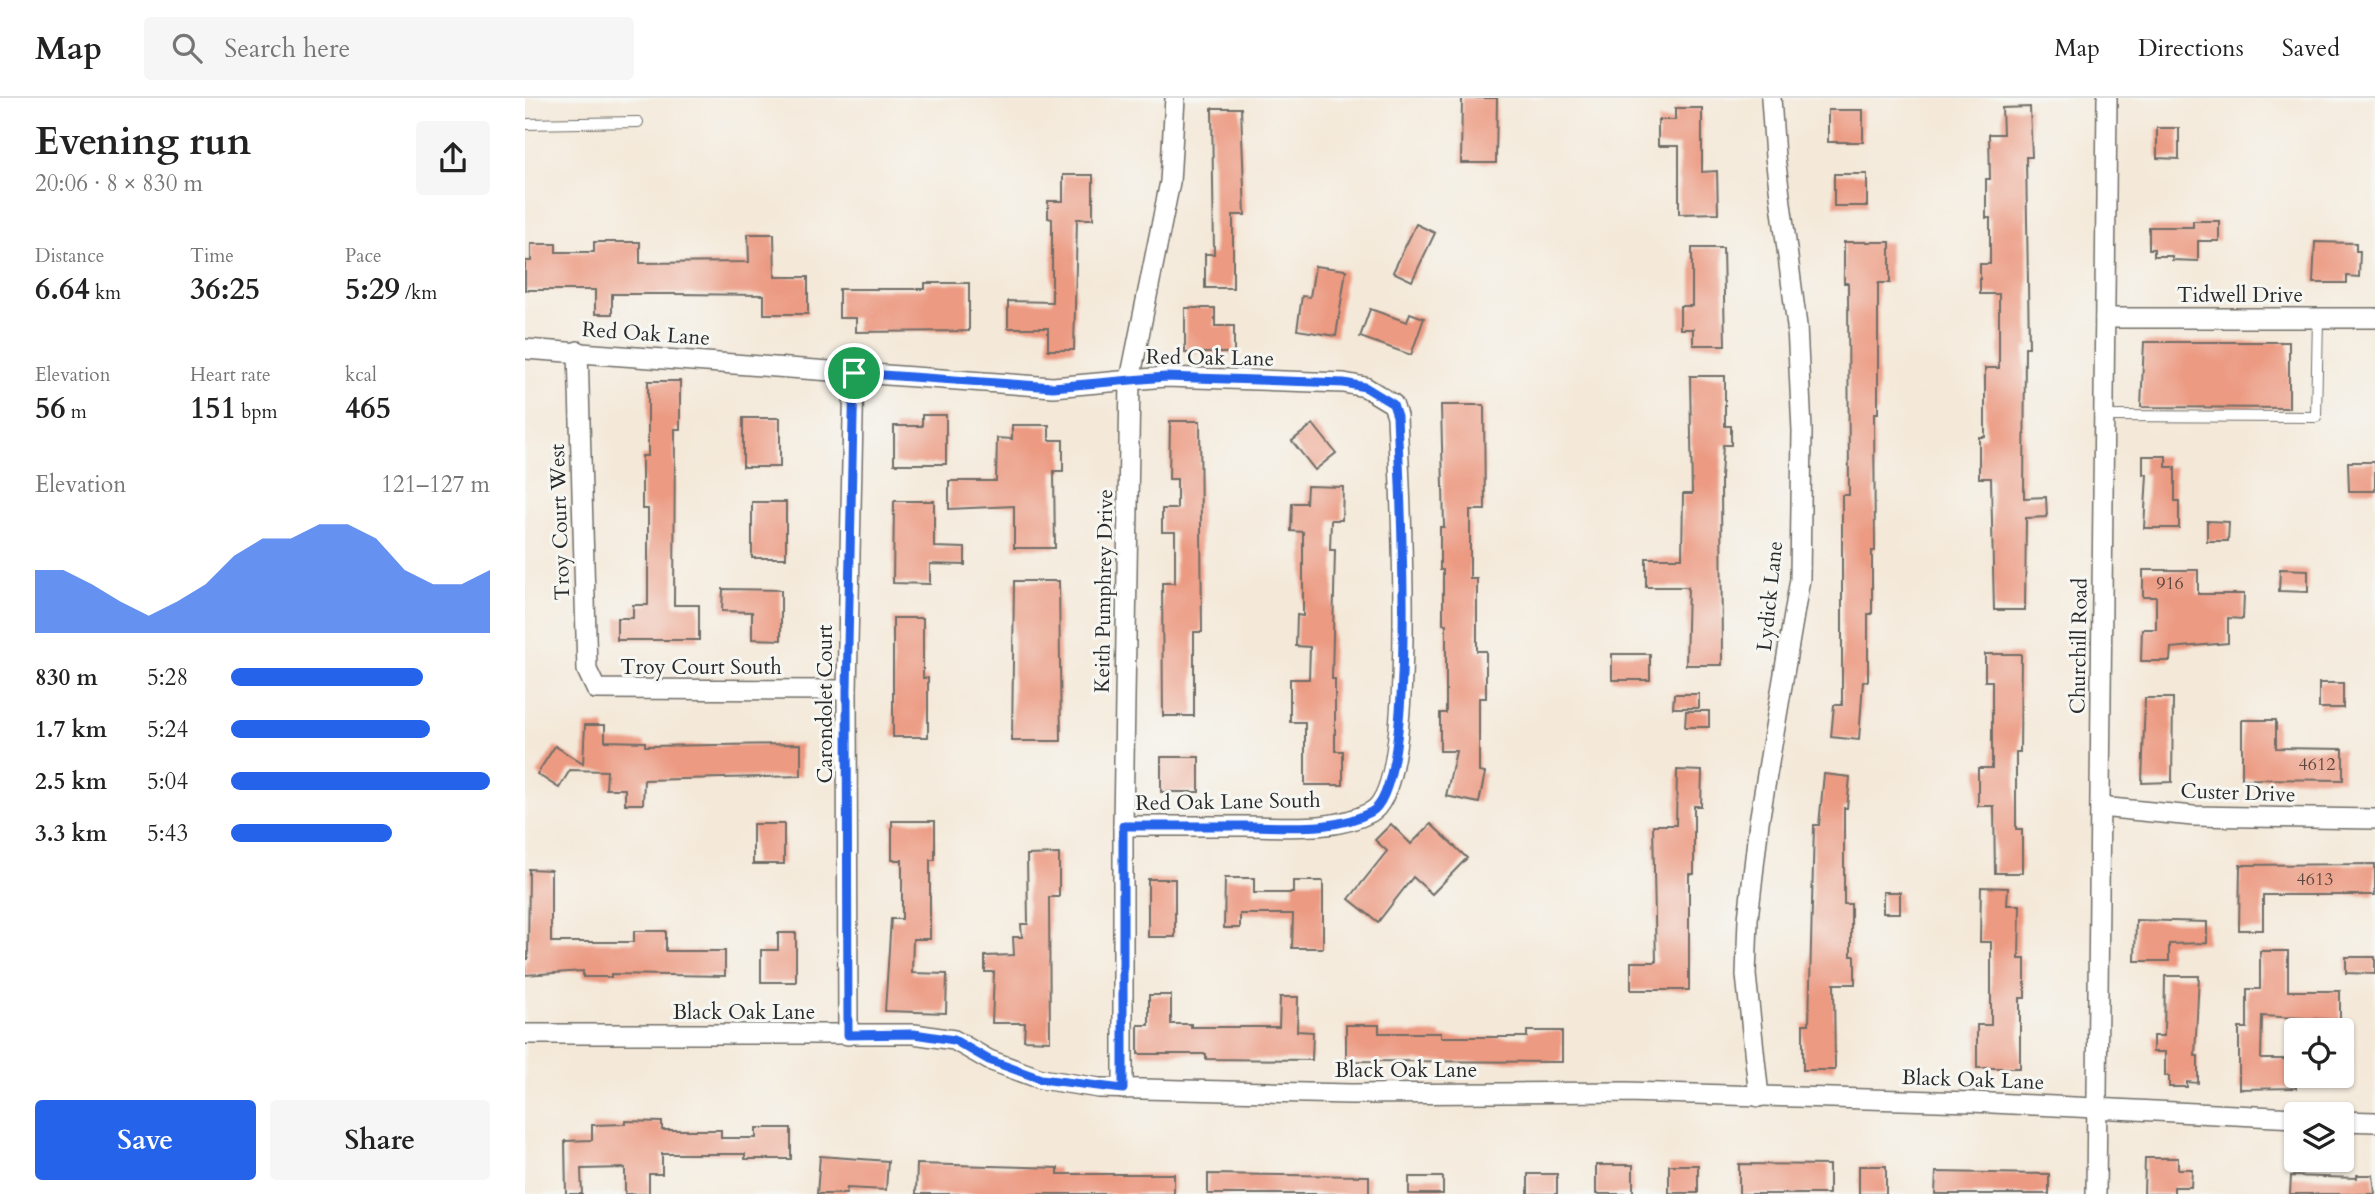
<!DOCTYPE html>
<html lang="en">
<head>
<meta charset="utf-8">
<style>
	:root { --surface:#fff; --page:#f6f6f6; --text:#222; --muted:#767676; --line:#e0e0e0; --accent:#2563eb }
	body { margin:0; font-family:Cardo,serif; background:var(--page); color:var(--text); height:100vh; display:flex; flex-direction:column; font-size:26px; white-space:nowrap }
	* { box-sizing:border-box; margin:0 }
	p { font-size:23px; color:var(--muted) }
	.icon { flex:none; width:38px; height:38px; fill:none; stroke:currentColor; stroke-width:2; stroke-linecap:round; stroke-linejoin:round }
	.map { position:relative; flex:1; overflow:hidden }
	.details { display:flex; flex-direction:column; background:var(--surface); width:525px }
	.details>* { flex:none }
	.tools { position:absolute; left:1759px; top:920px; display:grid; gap:14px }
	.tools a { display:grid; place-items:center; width:70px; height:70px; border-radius:7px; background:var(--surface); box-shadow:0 2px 5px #0004; font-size:35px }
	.pin { position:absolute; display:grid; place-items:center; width:60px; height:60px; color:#fff; margin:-30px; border:4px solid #fff; border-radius:50%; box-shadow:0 2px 7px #0007 }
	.round { display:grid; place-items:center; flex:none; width:74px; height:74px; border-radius:7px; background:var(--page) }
	.headline { display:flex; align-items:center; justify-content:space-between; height:119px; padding:0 35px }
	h1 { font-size:38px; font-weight:600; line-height:52px }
	.stats { display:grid; grid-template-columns:repeat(3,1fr); gap:10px; height:119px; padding:7px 35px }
	.stats div { display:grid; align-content:center }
	.stats b { font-size:30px; font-weight:600 }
	.stats small { font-size:19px; font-weight:400 }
	.stats p { font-size:19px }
	.chart { height:196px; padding:14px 35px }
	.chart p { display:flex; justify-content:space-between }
	.chart svg { width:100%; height:126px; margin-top:7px; fill:var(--accent); opacity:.7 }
	.button { display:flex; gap:14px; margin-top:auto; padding:14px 35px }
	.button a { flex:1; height:80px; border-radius:7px; background:var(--accent); color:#fff; font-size:28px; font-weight:600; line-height:80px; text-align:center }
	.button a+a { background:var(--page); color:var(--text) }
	ul { padding:0 35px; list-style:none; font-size:23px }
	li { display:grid; grid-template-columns:112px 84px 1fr; align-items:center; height:52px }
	li i { height:18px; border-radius:9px; background:var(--accent) }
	header { display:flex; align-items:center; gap:42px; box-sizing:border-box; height:98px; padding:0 35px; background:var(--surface); border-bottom:2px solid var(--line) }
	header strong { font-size:33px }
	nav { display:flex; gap:38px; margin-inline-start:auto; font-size:24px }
	.search { width:490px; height:63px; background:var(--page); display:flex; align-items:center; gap:18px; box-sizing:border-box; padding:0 24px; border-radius:7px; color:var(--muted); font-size:26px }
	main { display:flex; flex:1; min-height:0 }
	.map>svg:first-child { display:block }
	.building { fill:#ec9a81 }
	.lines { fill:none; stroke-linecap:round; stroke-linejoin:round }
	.service-casing { stroke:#716e68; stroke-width:12 }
	.minor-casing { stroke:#716e68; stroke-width:22 }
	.service { stroke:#fff; stroke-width:10 }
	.minor { stroke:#fff; stroke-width:19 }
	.route-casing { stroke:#fff; stroke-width:14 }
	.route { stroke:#2563eb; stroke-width:9 }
	.labels { text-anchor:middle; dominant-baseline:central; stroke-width:6; stroke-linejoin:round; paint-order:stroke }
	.number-label { font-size:18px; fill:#5b4740 }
	.street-label { font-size:21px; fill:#2b2b2b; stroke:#f6f6f2 }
</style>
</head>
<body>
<header>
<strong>Map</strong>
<div class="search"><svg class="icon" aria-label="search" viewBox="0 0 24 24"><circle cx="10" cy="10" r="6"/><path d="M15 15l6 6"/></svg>Search here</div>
<nav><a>Map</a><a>Directions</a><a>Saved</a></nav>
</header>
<main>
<section class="details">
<div class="headline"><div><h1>Evening run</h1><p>20:06 · 8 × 830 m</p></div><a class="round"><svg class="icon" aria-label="share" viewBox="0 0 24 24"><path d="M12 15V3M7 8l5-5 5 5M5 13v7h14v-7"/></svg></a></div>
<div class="stats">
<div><p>Distance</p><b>6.64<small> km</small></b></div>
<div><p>Time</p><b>36:25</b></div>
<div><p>Pace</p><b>5:29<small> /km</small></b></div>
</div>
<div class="stats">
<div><p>Elevation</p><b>56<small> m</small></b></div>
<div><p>Heart rate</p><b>151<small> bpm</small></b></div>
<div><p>kcal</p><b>465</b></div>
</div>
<div class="chart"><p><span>Elevation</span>121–127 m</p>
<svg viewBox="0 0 160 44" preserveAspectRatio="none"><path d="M0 44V22L10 22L20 27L30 33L40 38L50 33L60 27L70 17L80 11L90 11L100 6L110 6L120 11L130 22L140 27L150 27L160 22V44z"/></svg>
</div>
<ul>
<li><b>830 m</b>5:28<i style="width:74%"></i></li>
<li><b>1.7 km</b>5:24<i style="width:77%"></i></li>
<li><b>2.5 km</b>5:04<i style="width:100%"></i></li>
<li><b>3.3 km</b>5:43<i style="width:62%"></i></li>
</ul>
<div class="button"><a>Save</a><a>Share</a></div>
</section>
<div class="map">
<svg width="1850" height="1096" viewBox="0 0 1850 1096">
	<rect width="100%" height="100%" fill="#f6f6f2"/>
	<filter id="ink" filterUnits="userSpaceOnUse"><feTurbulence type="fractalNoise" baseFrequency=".0143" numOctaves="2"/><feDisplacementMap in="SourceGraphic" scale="14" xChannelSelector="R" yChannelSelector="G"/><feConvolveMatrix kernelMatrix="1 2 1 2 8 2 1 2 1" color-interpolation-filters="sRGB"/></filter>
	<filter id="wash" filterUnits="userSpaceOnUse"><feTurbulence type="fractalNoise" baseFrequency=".00686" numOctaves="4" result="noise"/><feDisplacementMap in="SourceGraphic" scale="28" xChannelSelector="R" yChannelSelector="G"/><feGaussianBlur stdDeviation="1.57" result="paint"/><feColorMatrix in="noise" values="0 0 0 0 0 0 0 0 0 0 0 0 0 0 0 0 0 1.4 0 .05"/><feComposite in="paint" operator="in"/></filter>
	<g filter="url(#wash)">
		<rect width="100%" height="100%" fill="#f4e9d9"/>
		<g id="blocks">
			<g class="building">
				<polygon points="937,0 972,0 971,65 936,65"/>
				<polygon points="1505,9 1507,59 1501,59 1504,249 1500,249 1499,400 1521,399 1522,419 1501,420 1500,512 1469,512 1466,380 1454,380 1454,339 1460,339 1460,270 1474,270 1474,196 1455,196 1455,166 1465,166 1465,120 1461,120 1461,81 1465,81 1464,36 1478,36 1477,10"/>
				<polygon points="687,10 716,10 720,117 708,117 708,190 680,190 680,156 689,156"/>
				<polygon points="1150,10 1177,10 1177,74 1192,73 1193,115 1154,116 1154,48 1133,48 1133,22 1150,22"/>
				<rect x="1303" y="12" width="35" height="32"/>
				<polygon points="1632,30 1654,30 1654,61 1632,60"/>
				<rect x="1309" y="76" width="33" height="32"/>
				<polygon points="538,77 568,77 568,121 552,121 549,252 523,252 523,230 483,230 483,203 527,204 527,121 523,120 523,103 538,103"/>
				<polygon points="1668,123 1694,123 1694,143 1673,143 1673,163 1647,162 1647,158 1629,158 1629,151 1624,151 1624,129 1668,129"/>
				<polygon points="891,126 910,135 887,183 868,174"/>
				<polygon points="223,136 249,136 250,179 283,179 283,216 239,216 239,197 150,196 87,196 87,216 70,216 70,192 0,192 0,163 6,163 6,146 31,146 31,154 69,154 69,144 115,144 115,165 224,164"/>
				<polygon points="1319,144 1365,144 1365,185 1353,185 1353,315 1349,315 1350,453 1347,453 1347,516 1343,516 1343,583 1338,583 1334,642 1306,639 1309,607 1317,607 1317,397 1324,397 1323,185 1319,185"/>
				<polygon points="1790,144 1831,145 1831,153 1835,153 1834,179 1822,178 1822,185 1788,185"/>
				<polygon points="1167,150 1198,150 1200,247 1168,247 1168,231 1155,231 1155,208 1167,208"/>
				<polygon points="790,168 821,172 811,238 772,232 777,198 785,199"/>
				<polygon points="400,185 444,185 444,233 331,234 331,220 314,220 314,191 400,191"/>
				<polygon points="660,210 690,210 690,228 709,228 709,255 660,255"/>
				<polygon points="845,211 882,224 885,215 899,220 886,257 835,239"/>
				<polygon points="1619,244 1764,244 1764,310 1616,309"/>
				<polygon points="1165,278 1200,278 1200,328 1206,328 1206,347 1198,347 1196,379 1197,567 1161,567 1163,489 1121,489 1121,460 1157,460 1158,396 1167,396"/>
				<polygon points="123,283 155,283 155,331 150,331 149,507 174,507 174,542 92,542 92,520 108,520 108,507 123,507 123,411 117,411 117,358 123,358"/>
				<polygon points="916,307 959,307 960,412 945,412 945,481 952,481 952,553 961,553 961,600 954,600 954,674 960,675 954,705 921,698 931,653 915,653 915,615 921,615 921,526 918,526 918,472 915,472 915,429 919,429"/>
				<polygon points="397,317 421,317 421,366 369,366 369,328 397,328"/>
				<rect x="218" y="320" width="37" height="49"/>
				<polygon points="645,323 675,323 677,534 669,534 669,618 638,618 637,485 650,485 650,434 637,434 637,411 652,411 652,381 644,381"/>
				<polygon points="788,326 811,355 790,372 767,343"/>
				<polygon points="487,327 524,327 524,342 538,342 538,373 529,373 530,450 489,450 489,408 424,411 424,383 471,383 472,340 487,341"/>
				<polygon points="1618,358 1641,358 1641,369 1650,369 1650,403 1654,403 1654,430 1619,430 1622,376 1618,376"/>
				<polygon points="1823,364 1850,364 1850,393 1824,393"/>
				<polygon points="782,388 818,389 817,422 806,422 805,452 810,452 807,581 810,581 810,653 818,653 818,687 780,687 780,624 765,624 765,581 784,581 785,549 771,548 772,517 778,518 778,434 766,433 767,405 781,405"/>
				<polygon points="369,403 409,403 409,449 440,450 440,467 405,466 405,486 368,485"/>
				<rect x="227" y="404" width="34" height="56"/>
				<polygon points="1682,423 1704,424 1703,443 1682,443"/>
				<polygon points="1755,471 1783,472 1783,494 1754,493"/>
				<polygon points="1618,472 1673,472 1673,496 1719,496 1718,521 1703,520 1703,545 1646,550 1645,563 1616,563 1617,531 1631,531 1631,499 1618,499"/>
				<polygon points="489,483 534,483 536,643 487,643"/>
				<polygon points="198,491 256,492 256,542 227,541 227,514 197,513"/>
				<polygon points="368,520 398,520 398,580 403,580 403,639 368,639"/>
				<rect x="1087" y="556" width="38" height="26"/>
				<polygon points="1460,556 1496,556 1495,654 1491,654 1491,731 1497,731 1497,775 1470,775 1469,708 1453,708 1453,670 1467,670 1467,583 1460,583"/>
				<rect x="1794" y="585" width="24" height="25"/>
				<polygon points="1149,596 1174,596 1174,610 1148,610"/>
				<polygon points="1620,600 1648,600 1647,684 1617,685"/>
				<polygon points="1161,613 1184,613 1184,629 1160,629"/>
				<polygon points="1717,622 1751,622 1751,650 1818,651 1818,682 1717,681"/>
				<polygon points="60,627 80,627 80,643 120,644 120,648 276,646 276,678 119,682 118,706 100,706 100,691 81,691 82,673 45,672 34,690 12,676 30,648 58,666"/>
				<rect x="636" y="659" width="38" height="35"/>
				<polygon points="1152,672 1177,673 1176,708 1169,708 1169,776 1164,776 1164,892 1106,892 1106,864 1131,864 1128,727 1151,727"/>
				<polygon points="1299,676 1325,679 1322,710 1319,710 1319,806 1326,806 1326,858 1330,858 1330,886 1309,886 1310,972 1278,972 1278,926 1284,926 1289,727 1294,727"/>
				<polygon points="367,723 410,723 410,762 405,762 405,841 388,841 387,875 422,876 421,915 360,913 366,821 377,821 377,762 367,762"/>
				<rect x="228" y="726" width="31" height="40"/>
				<polygon points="866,726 886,746 906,726 942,760 907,796 888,779 853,824 824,801 862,753 850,742"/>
				<polygon points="534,756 534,799 524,799 525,943 499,942 500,925 467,925 469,874 460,874 460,858 489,857 488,839 497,839 496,826 503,826 502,757"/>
				<polygon points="1850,766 1850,797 1738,797 1738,832 1714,832 1715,767"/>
				<polygon points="4,771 26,772 26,844 109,844 109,833 141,833 141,853 200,853 200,878 86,876 86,879 58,879 58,873 0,877 0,861 3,861"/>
				<polygon points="700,780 729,780 729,795 768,795 768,783 798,783 798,850 767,850 768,816 715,816 715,830 699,830"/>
				<rect x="623" y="781" width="27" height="58"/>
				<polygon points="1456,789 1483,790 1482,807 1495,807 1494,861 1500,861 1500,900 1495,900 1495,970 1452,970 1452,927 1466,927 1466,844 1455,844"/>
				<rect x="1358" y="794" width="17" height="21"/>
				<polygon points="1611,822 1682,824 1682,845 1644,846 1644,863 1610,863"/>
				<polygon points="253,835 271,835 271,884 236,884 236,852 253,852"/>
				<polygon points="1735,853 1763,853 1763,893 1815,893 1815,922 1737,918 1736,961 1771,961 1771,990 1714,991 1714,930 1722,930 1722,891 1735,891"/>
				<polygon points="1821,859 1850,859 1850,876 1821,875"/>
				<polygon points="1640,878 1674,878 1670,958 1673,958 1673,985 1662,984 1662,989 1644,989 1644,978 1640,978 1640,954 1628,954 1628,938 1639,938"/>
				<polygon points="624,897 646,897 646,926 666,926 666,929 754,929 755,899 773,899 772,933 788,934 787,962 681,961 681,956 613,956 613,927 624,927"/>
				<polygon points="821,927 854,927 854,935 916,935 916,939 1002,939 1002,933 1037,933 1037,964 821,963"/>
				<polygon points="100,1023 137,1024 137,1032 196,1032 196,1040 231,1040 231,1030 266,1030 266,1061 220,1061 220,1056 137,1056 137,1076 124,1076 124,1096 100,1096 100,1070 56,1071 57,1096 41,1096 40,1043 67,1042 67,1027 100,1026"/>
				<polygon points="295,1058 363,1063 361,1092 322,1090 321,1096 292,1096"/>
				<polygon points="1620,1060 1653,1060 1653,1071 1667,1071 1666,1089 1649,1089 1649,1096 1619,1096"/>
				<polygon points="392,1066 533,1070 533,1076 649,1076 649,1096 391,1096"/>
				<polygon points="1214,1066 1304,1067 1304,1096 1214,1096"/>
				<rect x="1071" y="1067" width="37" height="29"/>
				<rect x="1144" y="1067" width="29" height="28"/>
				<rect x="1334" y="1068" width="27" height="28"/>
				<polygon points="1411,1074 1524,1076 1524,1096 1410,1096"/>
				<polygon points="683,1076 844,1078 844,1096 683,1096"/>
				<rect x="1003" y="1076" width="29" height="20"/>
				<polygon points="1832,1077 1848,1077 1850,1096 1765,1096 1766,1078 1832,1080"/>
				<rect x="884" y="1079" width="34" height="17"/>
			</g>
		</g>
	</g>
	<g filter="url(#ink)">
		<use href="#blocks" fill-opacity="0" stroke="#716e68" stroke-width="2"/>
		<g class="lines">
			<g class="service-casing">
				<g id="service">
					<polyline points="0,26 113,24"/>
					<polyline points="1579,318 1791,319 1793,220"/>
				</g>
			</g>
			<g class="minor-casing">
				<g id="minor">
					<polyline points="1580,220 1850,220"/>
					<path d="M0,251L528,289L640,279L819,285L840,289L868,306L872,318C874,378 895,688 846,714C809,734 761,728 720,728C680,728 639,728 598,728"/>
					<polyline points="53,253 62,572 71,591 322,592"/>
					<polyline points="1575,709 1668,718 1850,721"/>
					<polyline points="0,936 389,936 429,942 464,962 516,981 574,990 826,996 1101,994 1447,1004 1771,1020"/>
					<polyline points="323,937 322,592 329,275"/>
					<polyline points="598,991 598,728 605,282 645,84 650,0"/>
					<polyline points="1234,999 1221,877 1223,821 1234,724 1275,481 1277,333 1272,228 1250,59 1246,0"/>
					<polyline points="1816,1023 1850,1024"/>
					<polyline points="1571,1096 1582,0"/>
				</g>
			</g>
			<use href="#service" class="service"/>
			<use href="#minor" class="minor"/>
		</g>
	</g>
	<g class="lines" filter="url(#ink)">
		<g class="route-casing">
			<path id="route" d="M329,275L528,289L640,279L819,285L840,289L868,306L872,318C874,378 895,688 846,714C809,734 761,728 720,728C680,728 639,728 598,728V991L516,981L464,962L429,942L389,936L323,937L322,592Z"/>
		</g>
		<use href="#route" class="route"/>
	</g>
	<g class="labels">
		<g class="number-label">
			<text x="1645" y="485">916</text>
			<text x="1792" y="666">4612</text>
			<text x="1790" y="781">4613</text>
		</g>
		<g class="street-label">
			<text x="1715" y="197">Tidwell Drive</text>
			<text transform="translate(121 236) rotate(4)">Red Oak Lane</text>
			<text transform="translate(685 260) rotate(1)">Red Oak Lane</text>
			<text transform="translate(35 424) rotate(-92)">Troy Court West</text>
			<text transform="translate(579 493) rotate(-89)">Keith Pumphrey Drive</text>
			<text transform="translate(1245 498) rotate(-84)">Lydick Lane</text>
			<text transform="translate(1554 548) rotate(-89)">Churchill Road</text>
			<text x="176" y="569">Troy Court South</text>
			<text transform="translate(300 606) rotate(-90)">Carondolet Court</text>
			<text transform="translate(1713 695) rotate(2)">Custer Drive</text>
			<text transform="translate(703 704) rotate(-1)">Red Oak Lane South</text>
			<text x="219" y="914">Black Oak Lane</text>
			<text x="881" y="972">Black Oak Lane</text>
			<text transform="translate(1448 982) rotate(2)">Black Oak Lane</text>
		</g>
	</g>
</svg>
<div class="tools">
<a><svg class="icon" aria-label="locate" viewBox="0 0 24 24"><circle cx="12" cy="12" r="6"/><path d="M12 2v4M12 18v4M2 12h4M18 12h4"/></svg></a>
<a><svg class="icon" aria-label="layers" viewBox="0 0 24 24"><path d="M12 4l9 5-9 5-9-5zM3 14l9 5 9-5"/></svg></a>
</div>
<div class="pin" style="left:329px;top:275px;background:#1e9e55"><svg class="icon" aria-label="arrive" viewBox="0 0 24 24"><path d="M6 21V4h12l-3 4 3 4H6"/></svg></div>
</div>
</main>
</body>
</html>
